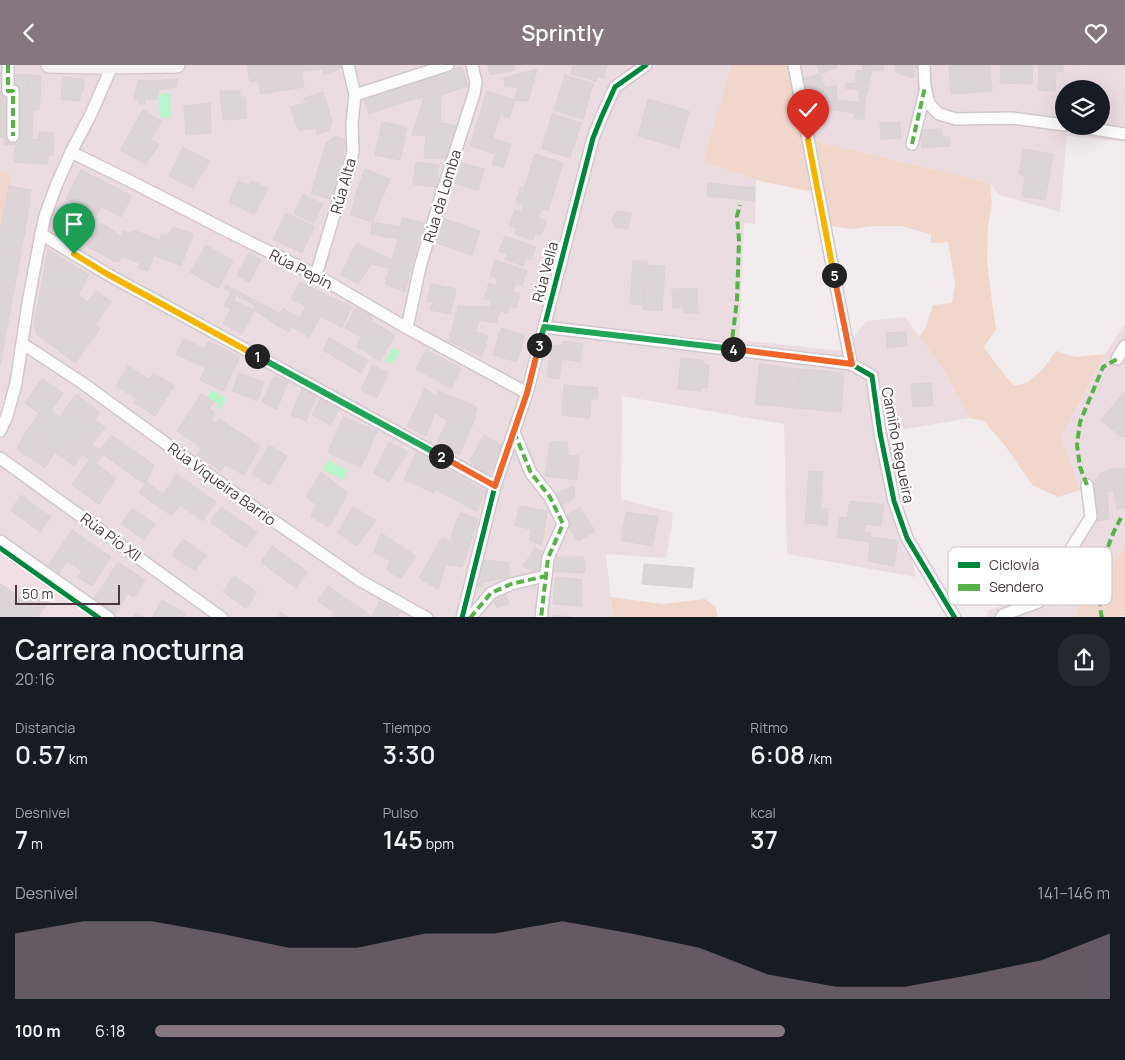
<!DOCTYPE html>
<html lang="es">
<head>
<meta charset="utf-8">
<style>
	:root { --surface:#171b24; --page:#242831; --text:#f1f3f6; --muted:#9ea1a6; --accent:#86767e }
	body { margin:0; font-family:Manrope,sans-serif; background:var(--page); color:var(--text); height:100vh; display:flex; flex-direction:column; font-size:19px; white-space:nowrap }
	* { box-sizing:border-box; margin:0 }
	p { font-size:16px; color:var(--muted) }
	.icon { flex:none; width:28px; height:28px; fill:none; stroke:currentColor; stroke-width:2; stroke-linecap:round; stroke-linejoin:round }
	.map { position:relative; height:552px; overflow:hidden }
	.panel { display:flex; flex-direction:column; background:var(--surface); flex:1 }
	.panel>* { flex:none }
	.buttons { position:absolute; left:1055px; top:15px; display:grid; gap:10px }
	.buttons a { display:grid; place-items:center; width:55px; height:55px; border-radius:50%; background:var(--surface); box-shadow:0 5px 20px #0002; font-size:25px }
	.scale { position:absolute; left:15px; bottom:12px; width:105px; box-sizing:border-box; padding-left:5px; border:2px solid #4b3641; border-top:0; font-size:14px; line-height:18px; white-space:nowrap; color:#4b3641; -webkit-text-stroke:4px #fff; paint-order:stroke }
	.pin { position:absolute; display:grid; place-items:center; width:42px; height:42px; color:#fff; margin:-51px -21px; border-radius:50% 50% 50% 0; rotate:-45deg; box-shadow:0 0 5px #0007 }
	.pin .icon { rotate:45deg }
	.km { position:absolute; width:25px; height:25px; margin:-12px; border-radius:50%; background:#222; color:#fff; font-size:14px; line-height:25px; text-align:center }
	.round { display:grid; place-items:center; flex:none; width:52px; height:52px; border-radius:20px; background:var(--page) }
	.overview { display:flex; align-items:center; justify-content:space-between; height:85px; padding:0 15px }
	h1 { font-size:28px; font-weight:600; line-height:38px }
	.figures { display:grid; grid-template-columns:repeat(3,1fr); gap:8px; height:85px; padding:5px 15px }
	.figures div { display:grid; align-content:center }
	.figures b { font-size:25px; font-weight:600 }
	.figures small { font-size:14px; font-weight:400 }
	.figures p { font-size:14px }
	.chart { height:140px; padding:10px 15px }
	.chart p { display:flex; justify-content:space-between }
	.chart svg { width:100%; height:90px; margin-top:5px; fill:var(--accent); opacity:.7 }
	ul { padding:0 15px; list-style:none; font-size:16px }
	li { display:grid; grid-template-columns:80px 60px 1fr; align-items:center; height:38px }
	li i { height:12px; border-radius:6px; background:var(--accent) }
	header { display:flex; justify-content:space-between; align-items:center; height:65px; padding:0 15px; background:var(--accent); color:#fff; font-size:22px; font-weight:600 }
	.map>svg:first-child { display:block }
	.residential { fill:#eadce1; fill-rule:evenodd }
	.education { fill:#f2dee5 }
	.green { fill:#f1d7cb }
	.water { fill:#b9f5cb }
	.building { fill:#ddd4d8; stroke:#dcd1d6 }
	.lines { fill:none; stroke-linecap:round; stroke-linejoin:round }
	.street-casing { stroke:#d0c8cb; stroke-width:14 }
	.secondary-casing { stroke:#d9c8ce; stroke-width:18 }
	.street { stroke:#fdfcfd; stroke-width:11 }
	.secondary { stroke:#f7f0f2; stroke-width:15 }
	.quiet { stroke:#57b247; stroke-width:4; stroke-dasharray:8 4; stroke-linecap:butt }
	.cycleway-casing { stroke:#fff; stroke-width:8 }
	.cycleway { stroke:#00873e; stroke-width:5 }
	.split-1-casing { stroke:#fff; stroke-width:10 }
	.split-2-casing { stroke:#fff; stroke-width:10 }
	.split-3-casing { stroke:#fff; stroke-width:10 }
	.split-4-casing { stroke:#fff; stroke-width:10 }
	.split-5-casing { stroke:#fff; stroke-width:10 }
	.split-6-casing { stroke:#fff; stroke-width:10 }
	.split-1 { stroke:#f5b400; stroke-width:6 }
	.split-2 { stroke:#22a559; stroke-width:6 }
	.split-3 { stroke:#f0652b; stroke-width:6 }
	.split-4 { stroke:#22a559; stroke-width:6 }
	.split-5 { stroke:#f0652b; stroke-width:6 }
	.split-6 { stroke:#f5b400; stroke-width:6 }
	.labels { text-anchor:middle; dominant-baseline:central; stroke-width:4.5; stroke-linejoin:round; paint-order:stroke }
	.street-label { font-size:15px; fill:#4b3641; stroke:#fff }
	.key { fill:#fff; stroke:#c9c3c6; stroke-width:1 }
	.key-label { font-size:14px; fill:#4b3641 }
</style>
</head>
<body>
<header><svg class="icon" aria-label="back" viewBox="0 0 24 24"><path d="M15 5l-7 7 7 7"/></svg>Sprintly<svg class="icon" aria-label="heart" viewBox="0 0 24 24"><path d="M12 20l-8-8c-3-5 5-10 8-4 3-6 11-1 8 4z"/></svg></header>
<div class="map">
<svg width="1125" height="553" viewBox="0 0 1125 553">
	<rect width="100%" height="100%" fill="#f3ecef"/>
	<g class="residential">
		<polygon points="0,0 735,0 703,97 756,115 755,159 744,158 739,275 842,286 867,256 905,252 942,302 970,353 899,365 897,433 916,512 787,489 784,359 622,331 621,434 674,448 666,493 606,489 613,552 0,552"/>
		<path d="M794,0H1125V77L1067,71L1060,147L999,130L990,118L946,107L808,75ZM1064,24H1101V61H1064Z"/>
		<polygon points="1125,259 1125,482 1075,549 1078,552 985,553 989,545 1028,531 1091,452 1061,372 1105,289"/>
	</g>
	<polygon class="education" points="0,487 93,552 0,552"/>
	<g class="green">
		<polygon points="732,0 794,0 808,75 946,107 990,118 992,138 988,162 987,196 992,237 996,264 984,282 999,303 1014,321 1027,318 1043,304 1056,286 1076,292 1105,289 1061,372 1081,425 1058,432 1032,420 1006,382 984,356 970,353 942,302 919,271 925,264 933,240 952,238 955,219 948,177 931,178 931,170 902,161 875,161 852,164 825,160 818,128 756,115 703,97"/>
		<polygon points="0,107 12,110 0,166"/>
		<polygon points="1125,482 1125,550 1121,552 1078,552 1075,549"/>
		<polygon points="611,532 663,539 705,534 716,542 718,552 613,552"/>
	</g>
	<g class="water">
		<polygon points="170,28 171,52 160,53 158,29"/>
		<polygon points="392,283 400,286 393,298 385,297"/>
		<polygon points="212,325 226,334 220,345 217,342 219,339 207,332"/>
		<polygon points="328,395 348,406 343,415 323,405"/>
	</g>
	<g class="building">
		<polygon points="247,0 281,0 285,25 261,29 258,16 250,17"/>
		<polygon points="281,0 301,0 304,22 285,25"/>
		<polygon points="301,0 343,0 343,2 324,10 323,4 302,6"/>
		<polygon points="488,0 514,0 515,5 490,10"/>
		<polygon points="573,0 607,0 604,13 597,11 596,16 571,9"/>
		<polygon points="817,0 836,0 837,3 820,9"/>
		<polygon points="863,0 884,0 883,6 872,5 865,37 859,38 859,25 845,23 845,19 856,18 856,5 862,7"/>
		<polygon points="895,0 918,0 918,4 915,3 914,13 895,7"/>
		<polygon points="949,0 990,0 992,26 951,29"/>
		<polygon points="1001,0 1033,0 1032,19 1000,18"/>
		<polygon points="1039,0 1063,0 1063,7 1056,6 1055,26 1038,25"/>
		<polygon points="462,2 468,21 441,30 434,8 454,3"/>
		<polygon points="537,4 528,36 515,35 518,22 505,22 504,13"/>
		<polygon points="0,8 6,8 5,30 0,30"/>
		<polygon points="434,8 441,30 424,32 404,37 398,20"/>
		<polygon points="12,9 28,10 27,32 17,32 12,23"/>
		<polygon points="820,9 825,23 836,20 837,35 825,33 805,37 801,14"/>
		<polygon points="28,10 41,11 40,32 27,32"/>
		<polygon points="565,10 593,19 583,54 554,45"/>
		<polygon points="63,12 81,14 84,16 84,21 79,36 61,34"/>
		<polygon points="177,14 176,22 159,25 157,34 145,34 144,39 139,39 139,35 134,35 138,15 157,16"/>
		<polygon points="398,20 404,37 369,49 364,33"/>
		<polygon points="220,26 240,26 240,32 245,32 247,53 223,55"/>
		<polygon points="487,26 515,35 509,53 500,50 493,73 474,67"/>
		<polygon points="323,27 332,57 328,66 317,69 316,63 299,66 290,42 306,38 304,33"/>
		<polygon points="0,30 11,31 9,72 0,72"/>
		<polygon points="441,30 440,58 457,61 446,93 424,93 426,70 412,70 424,32"/>
		<polygon points="17,32 40,32 39,45 17,44"/>
		<polygon points="825,33 859,38 865,37 864,54 855,54 854,48 832,45 830,48 809,53 805,37"/>
		<polygon points="648,34 689,46 679,83 638,71"/>
		<polygon points="210,38 211,68 186,70 184,41"/>
		<polygon points="17,44 33,44 32,74 17,73"/>
		<polygon points="143,45 162,56 150,75 159,79 146,99 120,85"/>
		<polygon points="552,49 581,58 570,93 542,84"/>
		<polygon points="382,57 407,62 400,95 375,90"/>
		<polygon points="900,57 901,73 881,74 880,58"/>
		<polygon points="941,64 942,72 949,72 950,81 922,83 920,65"/>
		<polygon points="39,67 54,68 53,90 48,90 48,99 14,97 15,80 4,79 4,72 38,75"/>
		<polygon points="474,67 511,79 503,103 492,99 495,89 470,81"/>
		<polygon points="336,71 347,75 332,134 311,129 326,78"/>
		<polygon points="183,82 210,96 193,123 169,111"/>
		<polygon points="1023,84 1053,89 1045,135 1022,131 1025,111 1019,109"/>
		<polygon points="535,89 563,98 552,133 524,124"/>
		<polygon points="416,97 439,100 436,122 413,119"/>
		<polygon points="460,98 484,104 478,125 454,118"/>
		<polygon points="365,104 390,114 380,138 356,128"/>
		<polygon points="81,105 112,121 97,150 66,134"/>
		<polygon points="251,115 268,124 254,149 229,137 238,116 249,120"/>
		<polygon points="708,118 755,123 754,136 707,131"/>
		<polygon points="9,121 31,125 27,155 0,300 0,166"/>
		<polygon points="112,121 132,131 121,152 101,141"/>
		<polygon points="521,122 524,124 552,133 548,146 542,144 539,152 522,146 524,140 516,137"/>
		<polygon points="356,128 380,138 372,157 351,150"/>
		<polygon points="303,129 323,139 314,158 294,148"/>
		<polygon points="66,140 93,155 79,179 52,165"/>
		<polygon points="515,145 546,156 541,170 535,168 533,175 515,169 517,163 509,161"/>
		<polygon points="618,146 631,148 628,164 615,162 612,154"/>
		<polygon points="286,148 314,162 302,188 273,174"/>
		<polygon points="403,153 425,158 418,178 371,169 372,157 400,162"/>
		<polygon points="442,153 480,166 472,190 434,177"/>
		<polygon points="101,158 122,172 114,196 87,181"/>
		<polygon points="173,162 193,169 181,201 154,190 162,169 167,171"/>
		<polygon points="133,165 159,175 148,206 138,203 140,198 121,191 119,197 114,196 122,172 122,166 130,168"/>
		<polygon points="505,171 536,182 531,195 525,193 523,201 505,194 507,189 499,186"/>
		<polygon points="398,175 418,178 405,227 385,219"/>
		<polygon points="356,178 392,195 390,203 371,199 358,219 341,210"/>
		<polygon points="206,180 233,196 218,223 190,207"/>
		<polygon points="48,184 89,210 78,229 72,226 69,238 80,244 79,248 54,282 37,270 34,260"/>
		<polygon points="249,188 261,195 249,217 237,210"/>
		<polygon points="495,195 527,206 522,220 516,218 513,225 496,219 498,213 490,211"/>
		<polygon points="633,196 647,196 643,240 630,239"/>
		<polygon points="646,200 665,201 662,246 643,244"/>
		<polygon points="300,217 352,242 342,262 320,251 315,261 300,254 306,241 291,234"/>
		<polygon points="489,218 520,229 516,243 510,241 507,248 489,242 492,236 484,234"/>
		<polygon points="431,219 456,224 450,249 430,245 433,236 427,237"/>
		<polygon points="226,220 281,249 275,259 254,245 255,240 236,230 231,244 224,241 231,228 224,224"/>
		<polygon points="672,224 697,224 698,248 684,248 684,243 673,243"/>
		<polygon points="72,226 78,229 87,237 97,226 111,237 95,260 79,248 80,244 69,238"/>
		<polygon points="235,236 254,245 242,269 223,259"/>
		<polygon points="458,241 489,242 500,246 496,258 480,255 475,266 488,271 482,292 449,276"/>
		<polygon points="356,242 373,251 362,272 345,263"/>
		<polygon points="283,243 300,254 315,261 309,272 292,262 289,267 275,259"/>
		<polygon points="79,248 100,264 75,298 54,282"/>
		<polygon points="371,256 395,270 380,296 356,281 362,272"/>
		<polygon points="501,263 525,270 517,297 493,290"/>
		<polygon points="906,267 907,281 887,283 886,268"/>
		<polygon points="329,273 368,295 361,308 323,285"/>
		<polygon points="184,274 205,284 209,276 240,292 223,326 200,315 206,303 176,289"/>
		<polygon points="563,276 583,279 580,297 562,294 559,314 547,312 552,280 562,281"/>
		<polygon points="426,285 461,303 451,323 416,304"/>
		<polygon points="681,293 703,295 703,299 709,301 707,323 702,322 701,326 678,324"/>
		<polygon points="760,299 800,304 797,343 755,339"/>
		<polygon points="372,300 388,308 377,333 361,325"/>
		<polygon points="128,301 149,314 138,334 116,321"/>
		<polygon points="800,304 844,308 841,347 797,343"/>
		<polygon points="153,308 174,321 155,351 134,338"/>
		<polygon points="239,308 264,317 257,336 232,326"/>
		<polygon points="274,311 288,317 277,344 262,337"/>
		<polygon points="42,314 63,328 51,346 60,352 76,329 100,347 95,355 105,362 92,380 100,385 111,370 114,372 96,399 82,389 74,401 26,367 39,348 25,338"/>
		<polygon points="931,318 933,340 913,342 911,319"/>
		<polygon points="564,320 598,323 597,334 591,334 590,353 562,350"/>
		<polygon points="425,323 436,331 439,326 477,342 474,356 454,344 448,356 435,348 426,371 407,361"/>
		<polygon points="302,324 317,330 306,356 291,350"/>
		<polygon points="1124,327 1125,371 1123,373 1101,355"/>
		<polygon points="201,329 214,337 209,344 215,348 210,355 217,359 202,383 177,366"/>
		<polygon points="321,333 340,342 331,360 312,350"/>
		<polygon points="454,344 474,356 459,390 437,377"/>
		<polygon points="343,352 377,366 361,402 328,388"/>
		<polygon points="219,354 244,370 221,406 197,390"/>
		<polygon points="26,367 55,387 45,403 17,384"/>
		<polygon points="244,370 260,381 244,410 225,400"/>
		<polygon points="484,370 504,381 488,411 470,396"/>
		<polygon points="114,372 154,400 145,419 102,389"/>
		<polygon points="389,377 408,387 389,416 374,408"/>
		<polygon points="550,377 567,377 568,390 579,391 577,415 545,411"/>
		<polygon points="269,380 287,391 270,420 252,409"/>
		<polygon points="418,384 448,399 433,428 404,414"/>
		<polygon points="90,394 116,413 99,439 72,420"/>
		<polygon points="1125,403 1125,443 1117,444 1113,425 1107,427 1109,454 1098,456 1095,423 1095,414 1101,408 1112,404"/>
		<polygon points="446,404 487,427 476,446 435,424"/>
		<polygon points="809,406 823,407 820,443 828,444 827,462 821,459 805,458"/>
		<polygon points="321,407 348,428 329,462 311,451 316,439 306,432"/>
		<polygon points="177,409 216,437 203,456 180,440 172,451 139,428 146,417 163,429"/>
		<polygon points="574,421 575,433 558,442 553,430"/>
		<polygon points="21,430 51,452 40,467 11,445"/>
		<polygon points="850,436 884,440 881,461 865,459 864,467 871,468 870,477 837,472 840,452 847,453"/>
		<polygon points="519,441 547,446 542,480 529,475 531,464 515,461"/>
		<polygon points="221,442 257,467 246,483 210,457"/>
		<polygon points="353,442 376,455 357,481 338,468"/>
		<polygon points="580,442 595,466 578,476 563,453"/>
		<polygon points="132,443 155,459 144,475 121,459"/>
		<polygon points="626,447 658,452 652,481 621,475"/>
		<polygon points="461,448 478,454 468,485 450,476 457,455"/>
		<polygon points="72,465 111,492 92,521 78,512 82,506 67,496 59,508 48,501"/>
		<polygon points="381,468 416,491 401,514 387,505 390,496 374,487"/>
		<polygon points="871,472 898,476 894,501 868,496"/>
		<polygon points="442,473 450,476 468,485 462,502 446,499 438,524 419,513"/>
		<polygon points="183,474 206,490 195,506 172,490"/>
		<polygon points="272,481 308,507 296,523 261,497"/>
		<polygon points="535,483 547,488 536,508 523,501"/>
		<polygon points="551,492 583,492 583,495 585,496 584,508 550,506"/>
		<polygon points="478,494 509,498 509,512 484,517 483,521 474,520"/>
		<polygon points="118,497 145,515 134,532 128,528 115,548 94,534"/>
		<polygon points="644,499 694,503 692,523 642,519"/>
		<polygon points="234,511 257,527 246,543 223,527"/>
		<polygon points="555,512 582,515 582,541 553,539"/>
		<polygon points="1,519 17,530 25,519 49,536 37,553 0,553 0,520"/>
		<polygon points="328,521 373,552 372,553 331,553 334,547 318,536"/>
		<polygon points="505,528 509,538 497,543 493,533"/>
		<polygon points="162,535 186,549 184,553 152,553"/>
		<polygon points="379,536 400,547 397,553 372,553"/>
		<polygon points="281,547 289,553 278,553"/>
		<polygon points="136,548 145,553 133,553"/>
		<polygon points="552,550 572,552 572,553 552,553"/>
	</g>
	<g class="lines">
		<g class="street-casing">
			<g id="street">
				<polyline points="8,0 8,26 13,26 13,71"/>
				<polyline points="348,0 355,30 448,0"/>
				<polyline points="794,0 851,299"/>
				<polyline points="924,0 925,22 929,39 939,49 956,54 1012,53 1064,60"/>
				<polyline points="1075,61 1125,69"/>
				<polyline points="912,79 925,27"/>
				<polyline points="71,87 130,116 239,172 316,210 407,263 527,328"/>
				<polyline points="41,169 107,209 327,329 495,421"/>
				<polyline points="316,210 353,87 352,59 355,30"/>
				<polyline points="544,262 851,299 872,311 880,368 894,436 907,473 955,553"/>
				<polyline points="407,263 420,202 441,131 474,29 476,17 472,0"/>
				<polyline points="23,279 81,317 252,441 361,516 427,553"/>
				<polyline points="1117,294 1125,281"/>
				<polyline points="0,366 7,351 16,318 28,238 41,169 45,151 56,121 71,87 91,49 112,1"/>
				<polyline points="514,367 531,408 550,432 563,459 548,493 541,553"/>
				<polyline points="0,393 222,553"/>
				<polyline points="0,476 109,553"/>
				<polyline points="462,553 495,421 527,328 593,73 601,53 615,22 646,0"/>
				<polyline points="470,553 491,528 511,519 546,511"/>
				<polyline points="1001,553 1003,550 1038,537 1091,452 1087,420"/>
			</g>
		</g>
		<g class="secondary-casing">
			<polyline id="secondary" points="49,0 99,1 177,0"/>
		</g>
		<use href="#street" class="street"/>
		<use href="#secondary" class="secondary"/>
		<g class="quiet">
			<polyline points="8,0 8,26 13,26 13,71"/>
			<polyline points="912,79 925,22"/>
			<polyline points="731,284 737,235 739,175 737,151 740,140"/>
			<polyline points="514,367 531,408 550,432 563,459 548,493 541,553"/>
			<polyline points="1087,420 1080,402 1077,380 1080,357 1103,302 1117,294"/>
			<polyline points="470,553 491,528 511,519 546,511"/>
			<path d="M1102,553C1095,522 1105,480 1121,453"/>
		</g>
		<g class="cycleway-casing">
			<g id="cycleway">
				<polyline points="544,262 851,299 872,311 880,368 894,436 907,473 955,553"/>
				<polyline points="0,483 99,553"/>
				<polyline points="462,553 495,421 527,328 593,73 601,53 615,22 646,0"/>
			</g>
		</g>
		<use href="#cycleway" class="cycleway"/>
	</g>
	<g class="lines">
		<g class="split-1-casing">
			<polyline id="split-1" points="74,189 107,209 257,291"/>
		</g>
		<g class="split-2-casing">
			<polyline id="split-2" points="257,291 441,391"/>
		</g>
		<g class="split-3-casing">
			<polyline id="split-3" points="441,391 495,421 527,328 539,280"/>
		</g>
		<g class="split-4-casing">
			<polyline id="split-4" points="539,280 544,262 733,284"/>
		</g>
		<g class="split-5-casing">
			<polyline id="split-5" points="733,284 852,299 834,210"/>
		</g>
		<g class="split-6-casing">
			<polyline id="split-6" points="808,75 834,210"/>
		</g>
		<use href="#split-1" class="split-1"/>
		<use href="#split-2" class="split-2"/>
		<use href="#split-3" class="split-3"/>
		<use href="#split-4" class="split-4"/>
		<use href="#split-5" class="split-5"/>
		<use href="#split-6" class="split-6"/>
	</g>
	<g class="labels">
		<g class="street-label">
			<text transform="translate(343 121) rotate(-74)">Rúa Alta</text>
			<text transform="translate(442 131) rotate(-73)">Rúa da Lomba</text>
			<text transform="translate(301 204) rotate(27)">Rúa Pepin</text>
			<text transform="translate(545 207) rotate(-75)">Rúa Vella</text>
			<text transform="translate(898 380) rotate(79)">Camiño Regueira</text>
			<text transform="translate(222 419) rotate(36)">Rúa Viqueira Barrio</text>
			<text transform="translate(111 472) rotate(36)">Rúa Pío XII</text>
		</g>
	</g>
	<rect x="948" y="482" width="164" height="58" rx="8" class="key"/>
	<rect x="958" y="497" width="22" height="6" fill="#00873e"/>
	<rect x="958" y="519" width="22" height="7" fill="#57b247"/>
	<g class="key-label">
		<text x="989" y="505">Ciclovía</text>
		<text x="989" y="527">Sendero</text>
	</g>
</svg>
<div class="buttons">
<a><svg class="icon" aria-label="layers" viewBox="0 0 24 24"><path d="M12 4l9 5-9 5-9-5zM3 14l9 5 9-5"/></svg></a>
</div>
<div class="scale">50 m</div>
<div class="pin" style="left:74px;top:189px;background:#1e9e55"><svg class="icon" aria-label="arrive" viewBox="0 0 24 24"><path d="M6 21V4h12l-3 4 3 4H6"/></svg></div>
<div class="pin" style="left:808px;top:75px;background:#d93025"><svg class="icon" aria-label="check" viewBox="0 0 24 24"><path d="M5 12l5 5 9-10"/></svg></div>
<b class="km" style="left:257px;top:291px">1</b>
<b class="km" style="left:441px;top:391px">2</b>
<b class="km" style="left:539px;top:280px">3</b>
<b class="km" style="left:733px;top:284px">4</b>
<b class="km" style="left:834px;top:210px">5</b>
</div>
<section class="panel">
<div class="overview"><div><h1>Carrera nocturna</h1><p>20:16</p></div><a class="round"><svg class="icon" aria-label="share" viewBox="0 0 24 24"><path d="M12 15V3M7 8l5-5 5 5M5 13v7h14v-7"/></svg></a></div>
<div class="figures">
<div><p>Distancia</p><b>0.57<small> km</small></b></div>
<div><p>Tiempo</p><b>3:30</b></div>
<div><p>Ritmo</p><b>6:08<small> /km</small></b></div>
</div>
<div class="figures">
<div><p>Desnivel</p><b>7<small> m</small></b></div>
<div><p>Pulso</p><b>145<small> bpm</small></b></div>
<div><p>kcal</p><b>37</b></div>
</div>
<div class="chart"><p><span>Desnivel</span>141–146 m</p>
<svg viewBox="0 0 160 44" preserveAspectRatio="none"><path d="M0 44V12L10 6L20 6L30 12L40 19L50 19L60 12L70 12L80 6L90 12L100 19L110 32L120 38L130 38L140 32L150 25L160 12V44z"/></svg>
</div>
<ul>
<li><b>100 m</b>6:18<i style="width:66%"></i></li>
</ul>
</section>
</body>
</html>
